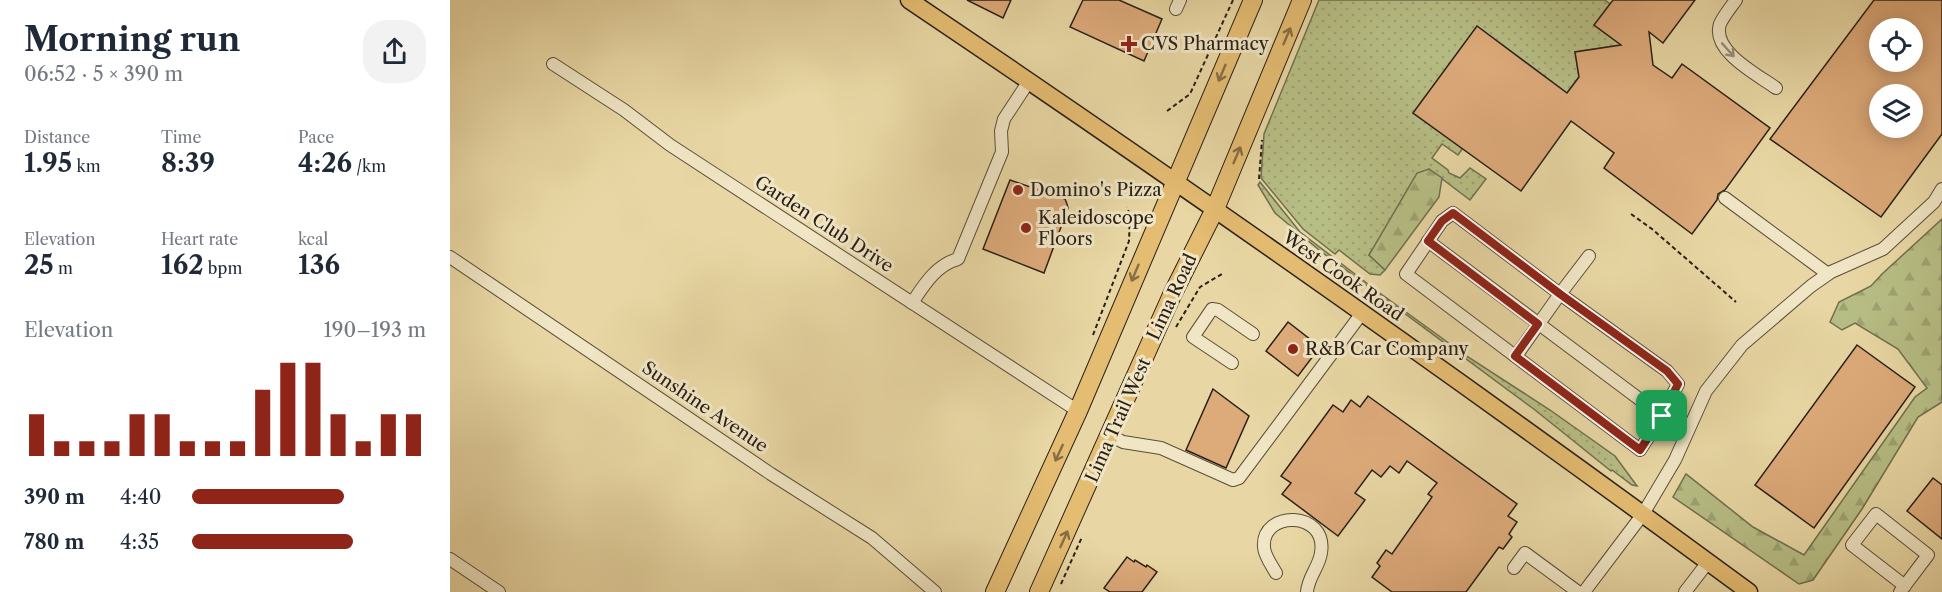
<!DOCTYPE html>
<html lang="en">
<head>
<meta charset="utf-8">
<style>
	:root { --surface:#fff; --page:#f2f2f3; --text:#1f2937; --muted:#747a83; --accent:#8f2418 }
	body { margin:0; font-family:"Libre Caslon Text",serif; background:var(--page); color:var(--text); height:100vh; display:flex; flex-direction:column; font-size:22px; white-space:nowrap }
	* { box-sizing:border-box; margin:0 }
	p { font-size:20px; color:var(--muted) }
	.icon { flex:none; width:33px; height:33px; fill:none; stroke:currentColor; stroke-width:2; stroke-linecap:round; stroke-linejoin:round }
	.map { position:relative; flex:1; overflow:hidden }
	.side { display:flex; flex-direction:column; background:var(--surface); width:450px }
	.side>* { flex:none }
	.buttons { position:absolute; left:1419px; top:18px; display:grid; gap:12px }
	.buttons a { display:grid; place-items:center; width:54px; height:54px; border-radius:50%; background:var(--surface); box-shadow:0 3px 15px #0003; font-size:30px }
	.pin { position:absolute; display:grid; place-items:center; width:51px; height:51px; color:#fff; margin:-26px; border-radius:12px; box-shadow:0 3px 9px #0006 }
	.round { display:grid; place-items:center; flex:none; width:63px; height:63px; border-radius:24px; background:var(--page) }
	.head { display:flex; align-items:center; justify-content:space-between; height:102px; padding:0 24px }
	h1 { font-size:33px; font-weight:700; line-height:45px }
	.metrics { display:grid; grid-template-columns:repeat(3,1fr); gap:9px; height:102px; padding:6px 24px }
	.metrics div { display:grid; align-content:center }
	.metrics b { font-size:26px; font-weight:700 }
	.metrics small { font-size:16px; font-weight:400 }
	.metrics p { font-size:16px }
	.chart { height:168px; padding:12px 24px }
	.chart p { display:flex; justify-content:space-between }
	.chart svg { width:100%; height:108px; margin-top:6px; stroke:var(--accent); stroke-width:6 }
	ul { padding:0 24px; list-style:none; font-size:20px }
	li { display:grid; grid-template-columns:96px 72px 1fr; align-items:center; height:45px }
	li i { height:15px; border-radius:8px; background:var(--accent) }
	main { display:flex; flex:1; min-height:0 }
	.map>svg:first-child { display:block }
	.grass { fill:url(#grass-dots); stroke:#706f4e; stroke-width:1.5 }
	.forest { fill:url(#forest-firs); stroke:#706f4e; stroke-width:1.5 }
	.building { fill:#ddaa7a; stroke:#2a2018; stroke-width:1.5; fill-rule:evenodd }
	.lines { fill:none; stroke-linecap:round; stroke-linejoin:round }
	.minor-casing { stroke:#5a4e3b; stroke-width:14 }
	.major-casing { stroke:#2a2018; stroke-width:19 }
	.highway-casing { stroke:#2a2018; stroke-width:20 }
	.path { stroke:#2a2018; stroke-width:2; stroke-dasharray:4.5 3; stroke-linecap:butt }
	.minor { stroke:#f0e5c4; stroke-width:12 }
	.major { stroke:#e4bc72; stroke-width:16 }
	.highway { stroke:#e4bc72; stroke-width:18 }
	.oneway { stroke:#876e45 }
	.oneway2 { stroke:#978c77 }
	.route-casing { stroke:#fff; stroke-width:12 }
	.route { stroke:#8f2418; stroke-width:8 }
	.poi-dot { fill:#8f2418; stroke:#f0e5c4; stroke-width:2 }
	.labels { text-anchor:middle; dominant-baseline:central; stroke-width:6; stroke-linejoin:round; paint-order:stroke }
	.poi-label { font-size:18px; fill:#2a2018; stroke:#f0e5c4; text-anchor:start }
	.street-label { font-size:18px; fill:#2a2018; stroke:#f0e5c4 }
</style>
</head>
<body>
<main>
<section class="side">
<div class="head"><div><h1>Morning run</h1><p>06:52 · 5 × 390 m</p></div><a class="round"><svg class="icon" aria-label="share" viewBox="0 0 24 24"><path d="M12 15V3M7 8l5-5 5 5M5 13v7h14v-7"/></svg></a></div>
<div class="metrics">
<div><p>Distance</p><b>1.95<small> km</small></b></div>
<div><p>Time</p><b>8:39</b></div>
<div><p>Pace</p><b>4:26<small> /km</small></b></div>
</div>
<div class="metrics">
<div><p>Elevation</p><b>25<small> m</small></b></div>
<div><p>Heart rate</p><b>162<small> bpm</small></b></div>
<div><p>kcal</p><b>136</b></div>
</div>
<div class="chart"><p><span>Elevation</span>190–193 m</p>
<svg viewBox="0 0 160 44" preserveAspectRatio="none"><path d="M5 44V27M15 44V38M25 44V38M35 44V38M45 44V27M55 44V27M65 44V38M75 44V38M85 44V38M95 44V17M105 44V6M115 44V6M125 44V27M135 44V38M145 44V27M155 44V27"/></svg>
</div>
<ul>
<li><b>390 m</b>4:40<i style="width:65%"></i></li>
<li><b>780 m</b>4:35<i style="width:69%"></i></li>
</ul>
</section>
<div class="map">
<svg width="1492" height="592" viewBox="0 0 1492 592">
	<defs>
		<pattern id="grass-dots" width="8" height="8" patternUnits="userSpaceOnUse" patternTransform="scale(1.5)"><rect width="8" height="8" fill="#b7be85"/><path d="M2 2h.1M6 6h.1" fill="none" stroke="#9ea372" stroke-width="1.8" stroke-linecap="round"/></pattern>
		<pattern id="forest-firs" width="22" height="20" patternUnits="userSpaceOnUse" patternTransform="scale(1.5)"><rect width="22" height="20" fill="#b7be85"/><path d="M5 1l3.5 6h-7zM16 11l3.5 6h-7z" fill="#9ea372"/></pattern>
	</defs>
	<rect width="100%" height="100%" fill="#e8d7a4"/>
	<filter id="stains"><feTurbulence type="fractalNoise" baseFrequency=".00333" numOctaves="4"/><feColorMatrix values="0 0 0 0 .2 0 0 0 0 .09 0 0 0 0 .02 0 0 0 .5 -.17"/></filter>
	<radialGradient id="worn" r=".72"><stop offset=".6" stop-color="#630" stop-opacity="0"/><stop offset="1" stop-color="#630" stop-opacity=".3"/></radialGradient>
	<g class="grass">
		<polygon points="869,0 1155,0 1160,4 1144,25 1171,45 1125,52 1129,77 1117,93 1027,27 963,113 1013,148 1008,155 992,144 982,158 998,170 999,173 1010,178 1020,168 1036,179 1020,200 979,169 919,255 935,270 930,275 920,274 889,250 885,254 853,229 811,178 814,134"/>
		<polygon points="810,182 850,232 927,291 1018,357 1100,410 1165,456 1187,486 1182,485 1162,470 1161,471 1085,410 869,250 825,213 808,185"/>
	</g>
	<g class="forest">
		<polygon points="979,169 992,178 989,197 935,270 919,255 967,173"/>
		<polygon points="1492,219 1492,402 1468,417 1412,509 1363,580 1349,584 1223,497 1236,474 1303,527 1354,555 1465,397 1477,388 1448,349 1405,323 1392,330 1380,322 1389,302 1421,286 1432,274"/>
	</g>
	<g class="building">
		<polygon points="517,0 561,0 553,18"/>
		<polygon points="633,0 669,0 712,19 694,61 620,27"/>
		<polygon points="1163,0 1245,0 1213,43 1199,32 1203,65 1222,78 1232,64 1320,128 1275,190 1268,194 1267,200 1242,234 1154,168 1164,153 1121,121 1071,191 963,113 1027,26 1117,93 1129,77 1125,52 1171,45 1144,25"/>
		<path d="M1424,0H1492V134L1431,217L1320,139ZM1430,28H1462V62H1430ZM1430,94H1462V128H1430Z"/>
		<polygon points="560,180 615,199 617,204 618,208 594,273 533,249"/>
		<polygon points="838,322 870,347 848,376 816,351"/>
		<polygon points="1407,345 1465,387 1364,528 1305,485"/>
		<polygon points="763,389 799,416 776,468 736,450"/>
		<polygon points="918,396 1067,504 1058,516 1067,522 1059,534 1062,537 1053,549 1049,547 1016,592 942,592 922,577 930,566 927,563 936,550 942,554 982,497 978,494 987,483 957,461 949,473 940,466 931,477 922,470 905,493 915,500 888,536 832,494 841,483 831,476 883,405 893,412 901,400 910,407"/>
		<polygon points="1483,478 1492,485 1492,539 1457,511"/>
		<polygon points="677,557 684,562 685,560 696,567 697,565 707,572 692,592 660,592 654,588"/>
	</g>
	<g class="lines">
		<g class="minor-casing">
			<g id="minor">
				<path d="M1286,0C1281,7 1274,15 1270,24C1261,51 1308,75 1326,88"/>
				<polyline points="726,9 730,0"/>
				<polyline points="103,64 174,110 220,145 628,411"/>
				<polyline points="1275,198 1378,274"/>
				<polyline points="978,241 1236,434"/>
				<polyline points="0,257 321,474 422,538 485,592"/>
				<path d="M462,303C474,285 486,265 508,259L552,152L551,131L554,119L579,81"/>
				<polyline points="1066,356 1110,294 1217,371 1228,384 1212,416 1190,450 956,274 992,221 1003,213 1110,294 1139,256"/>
				<polyline points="782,363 743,337 762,309 768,310 803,334"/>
				<polyline points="659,435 673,442 711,448 783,480 789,478 912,313"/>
				<polyline points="0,559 49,592"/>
				<polyline points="1064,568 1075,553 1128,592"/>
				<path d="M826,573C822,566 814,555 814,547C811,510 878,510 871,553C869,567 858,577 857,592"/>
				<polyline points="1134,592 1193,514 1225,460 1256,391 1292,345 1361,286 1381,272 1433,249 1484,202 1492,189"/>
				<polyline points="1235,592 1258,562"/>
				<polyline points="1450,592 1478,555 1426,514 1402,545 1455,586"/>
			</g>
		</g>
		<g class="major-casing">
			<path id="major" d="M459,0C743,191 1023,389 1299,592"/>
		</g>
		<g class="highway-casing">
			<g id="highway">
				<polyline points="545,592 628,411 803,0"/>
				<polyline points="589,592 722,295 765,209 852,0"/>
			</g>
		</g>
		<g class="path">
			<polyline points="717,111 740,94 783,0"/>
			<polyline points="809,179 812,140"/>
			<polyline points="1181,214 1202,229 1286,302"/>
			<polyline points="726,327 750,287 772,274"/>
			<polyline points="643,335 679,241 680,215 677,207"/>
			<polyline points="611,584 632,537"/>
		</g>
		<use href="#minor" class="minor"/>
		<use href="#major" class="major"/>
		<use href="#highway" class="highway"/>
	</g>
	<defs><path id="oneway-shaft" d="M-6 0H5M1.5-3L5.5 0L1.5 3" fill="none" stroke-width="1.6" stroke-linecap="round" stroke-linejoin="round" transform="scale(1.5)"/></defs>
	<g class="oneway">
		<use href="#oneway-shaft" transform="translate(837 36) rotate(-67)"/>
		<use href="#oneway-shaft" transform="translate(772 73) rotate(113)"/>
		<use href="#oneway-shaft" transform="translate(787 155) rotate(-67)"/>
		<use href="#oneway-shaft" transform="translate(685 273) rotate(113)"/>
		<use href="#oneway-shaft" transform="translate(609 453) rotate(115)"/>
		<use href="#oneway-shaft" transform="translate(614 539) rotate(-66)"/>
	</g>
	<use class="oneway2" href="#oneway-shaft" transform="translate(1278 50) rotate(48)"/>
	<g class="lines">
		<g class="route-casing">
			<polygon id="route" points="1003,213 1110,294 1217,371 1228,384 1212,416 1190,450 1065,356 1088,324 978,241 992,221"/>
		</g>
		<use href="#route" class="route"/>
	</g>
	<g class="poi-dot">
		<path d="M676 35h6v6h6v6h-6v6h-6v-6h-6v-6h6z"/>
		<circle cx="568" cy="190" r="6"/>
		<circle cx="576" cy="228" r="6"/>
		<circle cx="843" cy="349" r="6"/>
	</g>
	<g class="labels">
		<g class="poi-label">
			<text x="691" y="44">CVS Pharmacy</text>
			<text x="580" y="190">Domino's Pizza</text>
			<text x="588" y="218">Kaleidoscope<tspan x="588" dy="21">Floors</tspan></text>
			<text x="855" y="349">R&amp;B Car Company</text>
		</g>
		<g class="street-label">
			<text transform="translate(374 224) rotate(33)">Garden Club Drive</text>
			<text transform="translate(893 276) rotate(35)">West Cook Road</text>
			<text transform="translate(722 297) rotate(-65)">Lima Road</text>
			<text transform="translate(255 407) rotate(34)">Sunshine Avenue</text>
			<text transform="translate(668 420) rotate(-66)">Lima Trail West</text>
		</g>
	</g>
	<rect width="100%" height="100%" filter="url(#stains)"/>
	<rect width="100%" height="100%" fill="url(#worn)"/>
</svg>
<div class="buttons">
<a><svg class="icon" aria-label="locate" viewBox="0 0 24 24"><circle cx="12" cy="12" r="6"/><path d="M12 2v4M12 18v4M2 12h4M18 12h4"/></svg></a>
<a><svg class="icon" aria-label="layers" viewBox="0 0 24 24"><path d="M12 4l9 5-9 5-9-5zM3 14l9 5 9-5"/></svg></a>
</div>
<div class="pin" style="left:1212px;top:416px;background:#1e9e55"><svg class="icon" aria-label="arrive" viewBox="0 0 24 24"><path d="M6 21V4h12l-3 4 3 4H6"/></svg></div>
</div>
</main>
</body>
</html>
